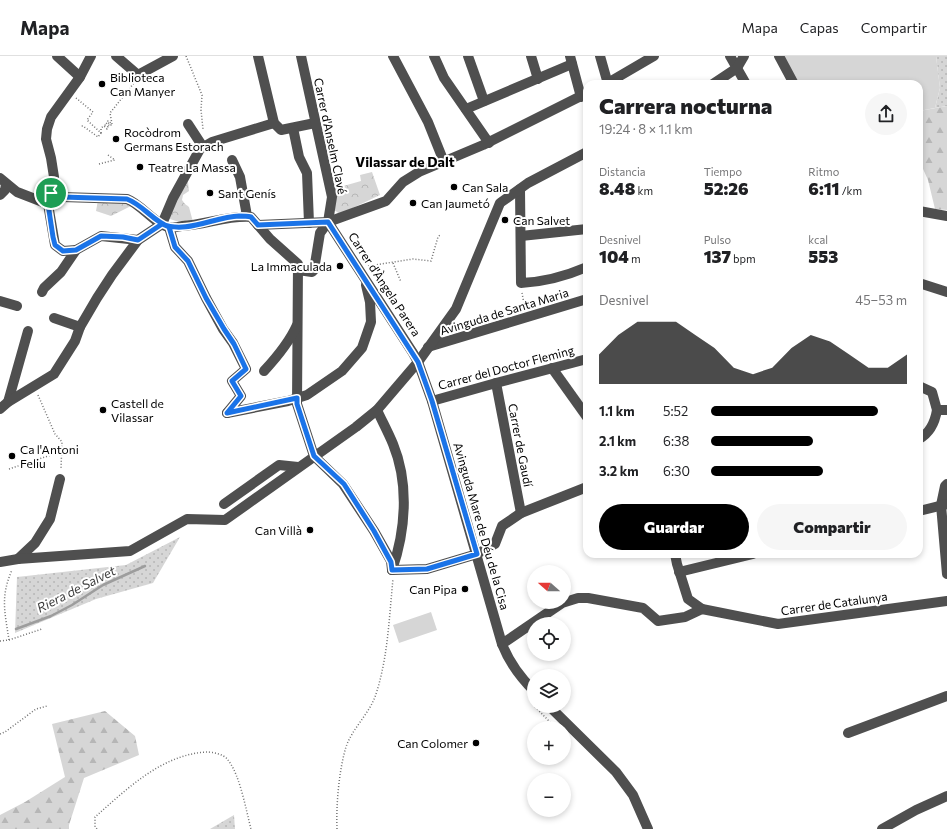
<!DOCTYPE html>
<html lang="es">
<head>
<meta charset="utf-8">
<style>
	:root { --surface:#fff; --page:#f6f6f6; --text:#202124; --muted:#757577; --line:#e0e0e0; --accent:#000 }
	body { margin:0; font-family:Commissioner,sans-serif; background:var(--page); color:var(--text); height:100vh; display:flex; flex-direction:column; font-size:15px; white-space:nowrap }
	* { box-sizing:border-box; margin:0 }
	p { font-size:13px; color:var(--muted) }
	.icon { flex:none; width:22px; height:22px; fill:none; stroke:currentColor; stroke-width:2; stroke-linecap:round; stroke-linejoin:round }
	.map { position:relative; flex:1; overflow:hidden }
	.details { position:absolute; left:583px; top:24px; width:340px; height:478px; display:flex; flex-direction:column; background:var(--surface); border-radius:12px; box-shadow:0 2px 6px #0003 }
	.details>* { flex:none }
	.needle { width:26px; rotate:291deg }
	.fabs { position:absolute; left:527px; top:509px; display:grid; gap:8px }
	.fabs a { display:grid; place-items:center; width:44px; height:44px; border-radius:50%; background:var(--surface); box-shadow:0 2px 6px #0003; font-size:20px }
	.pin { position:absolute; display:grid; place-items:center; width:34px; height:34px; color:#fff; margin:-17px; border:2px solid #fff; border-radius:50%; box-shadow:0 1px 4px #0007 }
	.round { display:grid; place-items:center; flex:none; width:42px; height:42px; border-radius:21px; background:var(--page) }
	.overview { display:flex; align-items:center; justify-content:space-between; height:68px; padding:0 16px }
	h1 { font-size:22px; font-weight:800; line-height:30px }
	.stats { display:grid; grid-template-columns:repeat(3,1fr); gap:6px; height:68px; padding:4px 16px }
	.stats div { display:grid; align-content:center }
	.stats b { font-size:17px; font-weight:800 }
	.stats small { font-size:11px; font-weight:400 }
	.stats p { font-size:11px }
	.chart { height:112px; padding:8px 16px }
	.chart p { display:flex; justify-content:space-between }
	.chart svg { width:100%; height:72px; margin-top:4px; fill:var(--accent); opacity:.7 }
	.primary-button { display:flex; gap:8px; margin-top:auto; padding:8px 16px }
	.primary-button a { flex:1; height:46px; border-radius:24px; background:var(--accent); color:#fff; font-size:16px; font-weight:800; line-height:46px; text-align:center }
	.primary-button a+a { background:var(--page); color:var(--text) }
	ul { padding:0 16px; list-style:none; font-size:13px }
	li { display:grid; grid-template-columns:64px 48px 1fr; align-items:center; height:30px }
	li i { height:10px; border-radius:5px; background:var(--accent) }
	header { display:flex; align-items:center; gap:24px; box-sizing:border-box; height:56px; padding:0 20px; background:var(--surface); border-bottom:1px solid var(--line) }
	header strong { font-size:19px }
	nav { display:flex; gap:22px; margin-inline-start:auto; font-size:14px }
	.map>svg:first-child { display:block }
	.grass { fill:url(#grass-dots) }
	.forest { fill:url(#forest-firs) }
	.park { fill:url(#park-crowns) }
	.garden { fill:#d6d6d6 }
	.lines { fill:none; stroke-linecap:round; stroke-linejoin:round }
	.stream { stroke:#9d9d9d; stroke-width:2.5 }
	.path { stroke:#717171; stroke-width:1.5; stroke-dasharray:1 2; stroke-linecap:butt }
	.minor { stroke:#4f4f4f; stroke-width:10 }
	.route-casing { stroke:#fff; stroke-width:8 }
	.route { stroke:#1a73e8; stroke-width:5 }
	.poi-dot { fill:#000; stroke:#fff; stroke-width:1.5 }
	.labels { text-anchor:middle; dominant-baseline:central; stroke-width:4; stroke-linejoin:round; paint-order:stroke }
	.poi-label { font-size:12px; fill:#000; stroke:#fff; text-anchor:start }
	.street-label { font-size:12px; fill:#000; stroke:#fff }
	.water-label { font-size:13px; font-style:italic; fill:#3e3e3e; stroke:#fff }
	.quarter-label { font-size:14px; font-weight:bold; fill:#000; stroke:#fff }
</style>
</head>
<body>
<header>
<strong>Mapa</strong>
<nav><a>Mapa</a><a>Capas</a><a>Compartir</a></nav>
</header>
<div class="map">
<svg width="947" height="773" viewBox="0 0 947 773">
	<defs>
		<pattern id="grass-dots" width="8" height="8" patternUnits="userSpaceOnUse"><rect width="8" height="8" fill="#d6d6d6"/><path d="M2 2h.1M6 6h.1" fill="none" stroke="#b6b6b6" stroke-width="1.8" stroke-linecap="round"/></pattern>
		<pattern id="forest-firs" width="22" height="20" patternUnits="userSpaceOnUse"><rect width="22" height="20" fill="#d6d6d6"/><path d="M5 1l3.5 6h-7zM16 11l3.5 6h-7z" fill="#b6b6b6"/></pattern>
		<pattern id="park-crowns" width="20" height="18" patternUnits="userSpaceOnUse"><rect width="20" height="18" fill="#d6d6d6"/><path d="M2 6a3 3 0 1 1 6 0M12 15a3 3 0 1 1 6 0" fill="none" stroke="#b6b6b6"/></pattern>
	</defs>
	<rect width="100%" height="100%" fill="#fff"/>
	<g class="grass">
		<polygon points="936,0 947,0 947,50 935,52 940,32"/>
		<polygon points="180,481 153,527 96,543 15,577 17,521 126,509"/>
		<polygon points="234,759 235,773 210,773"/>
	</g>
	<g class="forest">
		<polygon points="947,50 947,154 935,153 928,124 919,104 919,55"/>
		<polygon points="105,655 135,680 139,699 84,722 69,769 69,773 0,773 0,759 25,746 65,721 52,668"/>
	</g>
	<g class="park">
		<polygon points="372,116 380,139 340,158 334,154 333,133 361,125 360,119"/>
		<polygon points="188,126 189,135 183,139 182,144 185,148 189,151 193,166 179,166 167,162 184,127"/>
		<polygon points="98,144 126,146 131,150 111,160 96,155"/>
	</g>
	<g class="garden">
		<polygon points="782,0 936,0 940,32 935,52 919,55 919,28 797,28"/>
		<polygon points="431,556 437,574 399,587 393,569"/>
	</g>
	<g class="lines">
		<polyline class="stream" points="16,573 51,560 72,549 103,529 145,510"/>
		<g class="path">
			<polyline points="186,0 202,39 201,54 203,73"/>
			<polyline points="76,42 93,56 87,64 101,77 98,81 83,70 80,70"/>
			<polyline points="112,68 110,57 134,27"/>
			<polyline points="101,77 101,72 104,70 107,73 108,71 105,69 106,67 110,70 111,69 107,66 108,65 112,68"/>
			<polyline points="108,99 115,104"/>
			<polyline points="99,108 115,104"/>
			<polyline points="393,207 401,226"/>
			<polyline points="368,210 413,203 431,205 438,181 441,178"/>
			<polyline points="522,237 525,253"/>
			<polyline points="38,339 55,378 62,386 61,413"/>
			<polyline points="9,413 54,398 58,396 61,391"/>
			<path d="M9,584C5,557 0,541 12,514"/>
			<polyline points="0,585 9,584 42,573"/>
			<polyline points="535,651 556,672"/>
			<polyline points="0,678 5,676 36,653 47,650"/>
			<polyline points="564,680 570,686"/>
			<polyline points="533,682 534,681"/>
			<polyline points="564,689 571,685"/>
			<path d="M97,773L95,771V761C127,733 161,699 206,696C213,696 224,698 228,704C240,719 246,754 251,773"/>
			<path d="M337,773C336,749 339,714 346,691C352,673 368,659 375,641C388,603 389,562 393,523"/>
		</g>
		<g class="minor">
			<polyline points="57,0 80,21"/>
			<polyline points="116,0 138,19 173,0"/>
			<polyline points="258,0 274,67 281,74 315,67"/>
			<polyline points="301,0 332,141 328,166"/>
			<polyline points="393,0 428,66 444,106"/>
			<polyline points="434,0 444,22 489,87"/>
			<polyline points="468,0 484,45"/>
			<polyline points="531,0 538,23"/>
			<polyline points="570,0 581,41"/>
			<polyline points="600,0 608,28"/>
			<polyline points="730,0 746,28"/>
			<polyline points="779,0 794,28"/>
			<polyline points="606,28 654,0"/>
			<polyline points="713,28 737,12 744,0"/>
			<polyline points="466,53 572,8"/>
			<polyline points="188,68 203,91"/>
			<polyline points="293,72 299,101 307,117 309,167"/>
			<polyline points="232,104 240,121 247,160"/>
			<polyline points="0,122 17,136 48,148"/>
			<path d="M520,133L521,227C544,226 566,220 587,211"/>
			<path d="M51,137L62,141L127,143C141,148 157,170 169,171C173,172 178,171 182,170C205,169 228,159 251,161L270,183L298,208L297,348L314,400L343,428L374,475L391,505L392,514"/>
			<polyline points="0,139 5,134 6,128"/>
			<polyline points="919,155 947,160"/>
			<path d="M328,166L413,297L418,306L432,345L502,588C509,606 520,621 534,635"/>
			<polyline points="162,168 173,142 200,93 212,86 274,67"/>
			<polyline points="258,169 328,166 386,145 403,126 419,116 483,89 587,37"/>
			<polyline points="169,171 175,191 188,205 206,242 223,273 233,287 246,313 232,325 241,340 227,357"/>
			<polyline points="521,180 587,173"/>
			<polyline points="76,194 63,195 55,189 48,148 54,121 51,102 46,83 47,73 51,61 80,21 91,0"/>
			<polyline points="298,214 312,216 314,214 320,177 328,166"/>
			<polyline points="919,227 947,236"/>
			<polyline points="42,236 44,232 61,216 76,194 101,180 138,184"/>
			<polyline points="0,245 17,250"/>
			<polyline points="54,262 80,271"/>
			<polyline points="428,291 587,243"/>
			<polyline points="552,312 587,361"/>
			<path d="M264,315C277,301 289,287 297,269"/>
			<polyline points="496,327 521,457"/>
			<polyline points="919,330 932,336 937,354 947,354"/>
			<polyline points="432,345 496,327 587,303"/>
			<polyline points="8,346 28,275"/>
			<polyline points="0,353 8,346 54,318 75,285 80,271 97,242 112,219 138,184 162,168"/>
			<path d="M377,354C382,365 388,376 393,388C409,427 406,474 392,514"/>
			<polyline points="227,357 288,345 307,339 342,315 362,292 371,266 370,246 366,229"/>
			<path d="M919,383C930,377 935,366 937,354"/>
			<polyline points="947,428 945,430 941,449 947,518"/>
			<polyline points="224,448 279,409 298,411"/>
			<polyline points="919,455 947,448"/>
			<polyline points="675,498 677,508 688,543 702,553"/>
			<polyline points="18,503 35,487 50,463 60,423"/>
			<polyline points="0,506 18,503 130,495 187,463 225,464 356,371 377,354 418,306 456,253 500,147 528,127 587,96"/>
			<polyline points="392,514 427,513 477,498 495,488 502,470 521,457 587,431"/>
			<polyline points="679,516 753,498"/>
			<polyline points="502,588 562,547 578,542 588,542 643,552 658,565 685,561 702,553 778,568 947,545"/>
			<polyline points="549,650 616,716 633,739 648,773"/>
			<polyline points="848,677 947,640"/>
			<polyline points="882,773 916,754 947,740"/>
		</g>
	</g>
	<g class="lines">
		<g class="route-casing">
			<path id="route" d="M51,137L48,148L53,181L55,189L63,195L76,194L101,180L123,181L138,184L162,168C186,178 214,161 239,160C243,160 247,160 251,161L258,169L328,166L418,306L432,345L477,498L427,513L392,514L391,506L374,475L344,428L314,400L297,348V342L227,357L241,340L232,325L246,313L234,288L224,273L206,242L188,205L175,191L169,171C153,165 143,149 127,143L62,141L51,137"/>
		</g>
		<use href="#route" class="route"/>
	</g>
	<g class="poi-dot">
		<circle cx="102" cy="28" r="4"/>
		<circle cx="116" cy="83" r="4"/>
		<circle cx="140" cy="111" r="4"/>
		<circle cx="454" cy="131" r="4"/>
		<circle cx="210" cy="137" r="4"/>
		<circle cx="413" cy="147" r="4"/>
		<circle cx="505" cy="164" r="4"/>
		<circle cx="340" cy="210" r="4"/>
		<circle cx="103" cy="354" r="4"/>
		<circle cx="12" cy="400" r="4"/>
		<circle cx="310" cy="474" r="4"/>
		<circle cx="465" cy="533" r="4"/>
		<circle cx="476" cy="687" r="4"/>
	</g>
	<g class="labels">
		<g class="poi-label">
			<text x="110" y="21">Biblioteca<tspan x="110" dy="14">Can Manyer</tspan></text>
			<text x="124" y="76">Rocòdrom<tspan x="124" dy="14">Germans Estorach</tspan></text>
			<text x="148" y="111">Teatre La Massa</text>
			<text x="462" y="131">Can Sala</text>
			<text x="218" y="137">Sant Genís</text>
			<text x="421" y="147">Can Jaumetó</text>
			<text x="513" y="164">Can Salvet</text>
			<text x="332" y="210" text-anchor="end">La Immaculada</text>
			<text x="111" y="347">Castell de<tspan x="111" dy="14">Vilassar</tspan></text>
			<text x="20" y="393">Ca l'Antoni<tspan x="20" dy="14">Feliu</tspan></text>
			<text x="302" y="474" text-anchor="end">Can Villà</text>
			<text x="457" y="533" text-anchor="end">Can Pipa</text>
			<text x="468" y="687" text-anchor="end">Can Colomer</text>
		</g>
		<g class="street-label">
			<text transform="translate(331 80) rotate(78)">Carrer d'Anselm Clavé</text>
			<text transform="translate(385 228) rotate(57)">Carrer d'Àngela Parera</text>
			<text transform="translate(504 255) rotate(-17)">Avinguda de Santa Maria</text>
			<text transform="translate(506 311) rotate(-15)">Carrer del Doctor Fleming</text>
			<text transform="translate(521 389) rotate(79)">Carrer de Gaudí</text>
			<text transform="translate(482 470) rotate(74)">Avinguda Mare de Déu de la Cisa</text>
			<text transform="translate(834 547) rotate(-8)">Carrer de Catalunya</text>
		</g>
		<g class="water-label">
			<text transform="translate(76 533) rotate(-27)">Riera de Salvet</text>
		</g>
		<g class="quarter-label">
			<text x="405" y="105">Vilassar de Dalt</text>
		</g>
	</g>
</svg>
<div class="fabs">
<a><svg class="needle" viewBox="-14 -14 28 28"><path d="M0-13l5 13h-10z" fill="#e53935"/><path d="M0 13l5-13h-10z" fill="#757577"/></svg></a>
<a><svg class="icon" aria-label="locate" viewBox="0 0 24 24"><circle cx="12" cy="12" r="6"/><path d="M12 2v4M12 18v4M2 12h4M18 12h4"/></svg></a>
<a><svg class="icon" aria-label="layers" viewBox="0 0 24 24"><path d="M12 4l9 5-9 5-9-5zM3 14l9 5 9-5"/></svg></a>
<a>+</a>
<a>−</a>
</div>
<div class="pin" style="left:51px;top:137px;background:#1e9e55"><svg class="icon" aria-label="arrive" viewBox="0 0 24 24"><path d="M6 21V4h12l-3 4 3 4H6"/></svg></div>
<section class="details">
<div class="overview"><div><h1>Carrera nocturna</h1><p>19:24 · 8 × 1.1 km</p></div><a class="round"><svg class="icon" aria-label="share" viewBox="0 0 24 24"><path d="M12 15V3M7 8l5-5 5 5M5 13v7h14v-7"/></svg></a></div>
<div class="stats">
<div><p>Distancia</p><b>8.48<small> km</small></b></div>
<div><p>Tiempo</p><b>52:26</b></div>
<div><p>Ritmo</p><b>6:11<small> /km</small></b></div>
</div>
<div class="stats">
<div><p>Desnivel</p><b>104<small> m</small></b></div>
<div><p>Pulso</p><b>137<small> bpm</small></b></div>
<div><p>kcal</p><b>553</b></div>
</div>
<div class="chart"><p><span>Desnivel</span>45–53 m</p>
<svg viewBox="0 0 160 44" preserveAspectRatio="none"><path d="M0 44V26L10 14L20 6L30 6L40 6L50 14L60 22L70 34L80 38L90 34L100 22L110 14L120 18L130 26L140 34L150 34L160 26V44z"/></svg>
</div>
<ul>
<li><b>1.1 km</b>5:52<i style="width:85%"></i></li>
<li><b>2.1 km</b>6:38<i style="width:52%"></i></li>
<li><b>3.2 km</b>6:30<i style="width:57%"></i></li>
</ul>
<div class="primary-button"><a>Guardar</a><a>Compartir</a></div>
</section>
</div>
</body>
</html>
